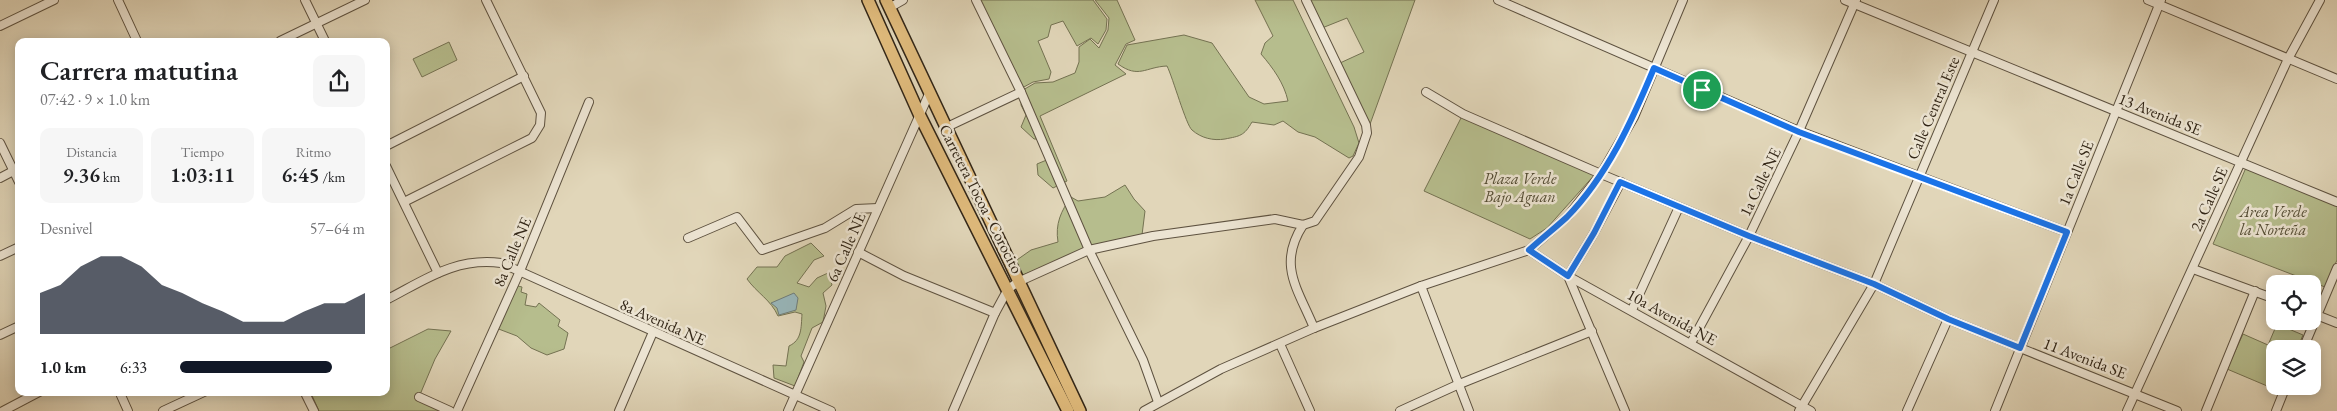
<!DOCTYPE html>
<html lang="es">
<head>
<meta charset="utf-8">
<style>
	:root { --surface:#fff; --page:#f6f6f6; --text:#202124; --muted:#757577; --accent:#111827 }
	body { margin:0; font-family:"EB Garamond",serif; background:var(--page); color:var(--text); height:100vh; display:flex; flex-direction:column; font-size:19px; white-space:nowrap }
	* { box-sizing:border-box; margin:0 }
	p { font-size:16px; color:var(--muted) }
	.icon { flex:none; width:28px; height:28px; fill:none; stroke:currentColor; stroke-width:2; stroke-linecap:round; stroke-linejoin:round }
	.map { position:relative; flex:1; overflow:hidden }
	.drawer { position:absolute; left:15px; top:38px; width:375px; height:358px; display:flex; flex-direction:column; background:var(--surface); border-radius:10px; box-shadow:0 2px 12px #0003 }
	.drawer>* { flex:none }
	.controls { position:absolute; left:2266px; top:275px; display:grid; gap:10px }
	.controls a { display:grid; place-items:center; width:55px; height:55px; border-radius:10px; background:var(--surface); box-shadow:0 2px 12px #0003; font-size:25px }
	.pin { position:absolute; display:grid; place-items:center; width:42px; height:42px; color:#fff; margin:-21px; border:2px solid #fff; border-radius:50%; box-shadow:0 1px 5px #0007 }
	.round { display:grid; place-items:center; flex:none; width:52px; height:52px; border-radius:10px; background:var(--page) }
	.summary { display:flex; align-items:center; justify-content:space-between; height:85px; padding:0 25px }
	h1 { font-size:28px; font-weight:600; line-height:38px }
	.metrics { display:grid; grid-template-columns:repeat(3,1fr); gap:8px; height:85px; padding:5px 25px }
	.metrics div { display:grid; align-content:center; border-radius:10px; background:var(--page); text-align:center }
	.metrics b { font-size:21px; font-weight:600 }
	.metrics small { font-size:14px; font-weight:400 }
	.metrics p { font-size:14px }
	.chart { height:140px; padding:10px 25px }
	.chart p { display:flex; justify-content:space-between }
	.chart svg { width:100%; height:90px; margin-top:5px; fill:var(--accent); opacity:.7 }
	ul { padding:0 25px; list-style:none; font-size:16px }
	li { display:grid; grid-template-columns:80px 60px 1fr; align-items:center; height:38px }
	li i { height:12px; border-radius:6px; background:var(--accent) }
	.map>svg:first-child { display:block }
	.green { fill:#b6bd8d; stroke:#747252 }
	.water { fill:#98b6ba; stroke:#6f7c79 }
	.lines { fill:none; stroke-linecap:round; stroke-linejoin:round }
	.street-casing { stroke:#5e5240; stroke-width:10 }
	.primary-casing { stroke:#322617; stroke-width:14 }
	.street { stroke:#ece4d2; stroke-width:8 }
	.primary { stroke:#e0bb7c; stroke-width:11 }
	.route-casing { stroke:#fff; stroke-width:10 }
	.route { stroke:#1a73e8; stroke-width:6 }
	.labels { text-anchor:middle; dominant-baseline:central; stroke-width:5; stroke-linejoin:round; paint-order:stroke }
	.street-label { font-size:16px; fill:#322617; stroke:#ece4d2 }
	.park-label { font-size:16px; font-style:italic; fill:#534c34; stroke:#ece4d2 }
</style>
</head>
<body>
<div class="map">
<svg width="2337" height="411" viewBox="0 0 2337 411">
	<rect width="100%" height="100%" fill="#e1d6b9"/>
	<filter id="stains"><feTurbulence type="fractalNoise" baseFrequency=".004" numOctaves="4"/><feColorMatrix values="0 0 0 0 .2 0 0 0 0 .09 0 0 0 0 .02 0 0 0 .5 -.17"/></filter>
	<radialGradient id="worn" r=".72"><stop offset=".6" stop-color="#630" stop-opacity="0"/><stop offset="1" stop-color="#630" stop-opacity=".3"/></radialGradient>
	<g class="green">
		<polygon points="980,0 1093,0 1107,19 1106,30 1098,44 1091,38 1077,46 1063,21 1051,25 1048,37 1038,41 1051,72 1049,79 1033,82 1022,88"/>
		<polygon points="1095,0 1117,0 1135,40 1126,44 1115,65 1126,74 1040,116 1067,181 1053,188 1038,175 1037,164 1049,159 1041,139 1034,139 1021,127 1026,115 1021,105 1023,90 1035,83 1053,82 1075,73 1079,62 1079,47 1090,39 1099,48 1108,30 1109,18"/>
		<path d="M1255,0H1293L1354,127L1359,143L1353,156L1349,158L1315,137L1298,132L1283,121L1274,125L1252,122C1244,136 1240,136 1225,139C1213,141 1201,138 1192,130C1186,125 1173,78 1167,66C1145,67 1139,79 1118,64L1127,45L1184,35L1212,43L1249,97L1264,104L1288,101C1284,83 1273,68 1261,54L1265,43L1273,36Z"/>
		<polygon points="1309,0 1415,0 1369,127 1340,63 1364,52 1347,18 1322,28"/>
		<polygon points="449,42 457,60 422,77 413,59"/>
		<polygon points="1462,116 1597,172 1547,228 1530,239 1424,191"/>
		<polygon points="2248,163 2337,201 2337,260 2325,287 2213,244"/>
		<path d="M1125,185L1134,199L1145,211L1142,235L1087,249L1018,277L1014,262L1031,250L1058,242C1055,224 1061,211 1071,197L1078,201L1105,197Z"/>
		<path d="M811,243L824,256L814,260L797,283L809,287L817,278L828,273L832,285L823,293L826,306L823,322L812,328L801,356L804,362L795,386L774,378L773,365L786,366L789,346C802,340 801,328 802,314L795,312L778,316C771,300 757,293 747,279L757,267H777L785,256Z"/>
		<polygon points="514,285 522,287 521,292 527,294 525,305 536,307 539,303 560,320 558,326 568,333 564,349 547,355 531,348 517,336 496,328"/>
		<polygon points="2277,324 2303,335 2297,349 2275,349 2275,386 2281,386 2279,391 2227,369 2243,334 2268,345"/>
		<polygon points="428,329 451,331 435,359 419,397 450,411 319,411 310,391 386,391 386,350"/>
	</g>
	<polygon class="water" points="794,293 798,298 796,310 779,315 777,308 771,303"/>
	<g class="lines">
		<g class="street-casing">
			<g id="street">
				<polyline points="118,0 137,41"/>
				<polyline points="305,0 325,41"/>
				<polyline points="976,0 1021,92 1089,250 1143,360 1158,402"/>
				<polyline points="1498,0 1799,131 2067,232"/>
				<polyline points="1845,0 2337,202"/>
				<polyline points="2148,0 2337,79"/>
				<polyline points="889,8 903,0"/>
				<polyline points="0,26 54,0"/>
				<polyline points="280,41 365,0"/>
				<polyline points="1426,92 1463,114 1601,174 1749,236 1874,284 1948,319 2177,411"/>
				<polyline points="947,127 1021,92"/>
				<polyline points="0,143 19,182"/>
				<polyline points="386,146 524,76"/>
				<polyline points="386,166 438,273"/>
				<polyline points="0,178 19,168"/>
				<polyline points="1621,182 1594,233 1568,276 1625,411"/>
				<polyline points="404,202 532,138 540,125 541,113 486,0"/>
				<path d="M1303,225C1277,265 1298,289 1314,328"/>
				<polyline points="688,238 737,217 762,250 825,228 856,209 878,208"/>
				<polyline points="1529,250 1568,276 1811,411"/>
				<polyline points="858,252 904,276 995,313"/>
				<polyline points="0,256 19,247"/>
				<polyline points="2193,269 2275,299"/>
				<polyline points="1421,286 1469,411"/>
				<path d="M386,300C425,280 455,257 501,263L831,411"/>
				<polyline points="1632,310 1679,207"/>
				<polyline points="2314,314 2337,323"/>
				<polyline points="0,335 19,326"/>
				<polyline points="1691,343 1749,236 1799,131 1856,0"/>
				<polyline points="1280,344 1310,411"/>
				<polyline points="2303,349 2337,268"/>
				<polyline points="119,391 128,411"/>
				<polyline points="304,391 314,411"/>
				<polyline points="419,397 450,411"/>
				<polyline points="3,411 41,391"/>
				<polyline points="163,411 206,391"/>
				<polyline points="457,411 520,271 589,102"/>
				<polyline points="619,411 653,332"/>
				<polyline points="788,411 929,94"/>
				<polyline points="953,411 995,313 1008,289 1018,282 1089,250 1153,236 1275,219 1303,225 1315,221 1359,157 1367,133 1366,125 1306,0"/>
				<polyline points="1144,411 1221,369 1314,328 1421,286 1529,250 1568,216 1601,174 1634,117 1683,0"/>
				<polyline points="1400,411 1457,385 1592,331"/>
				<polyline points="1799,411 1874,284 1994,0"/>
				<polyline points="1907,411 1948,319"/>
				<polyline points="1995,411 2161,0"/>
				<polyline points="2127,411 2288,59 2320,0"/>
				<polyline points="2206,411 2255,291"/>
				<polyline points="2276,411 2286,386"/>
			</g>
		</g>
		<g class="primary-casing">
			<g id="primary">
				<polyline points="868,0 920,116 1068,411"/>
				<polyline points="886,0 1080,411"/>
			</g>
		</g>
		<use href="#street" class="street"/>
		<use href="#primary" class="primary"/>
	</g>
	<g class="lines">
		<g class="route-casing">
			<path id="route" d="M1654,68L1799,132L2067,232L2020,348L1948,319L1874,284L1749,236L1620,182L1594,233L1568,276L1529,250C1541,239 1555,228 1567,217C1607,176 1632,121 1654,68Z"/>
		</g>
		<use href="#route" class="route"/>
	</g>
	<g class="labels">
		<g class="street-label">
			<text transform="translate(1933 108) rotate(-67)">Calle Central Este</text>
			<text transform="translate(2160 114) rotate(22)">13 Avenida SE</text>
			<text transform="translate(2076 173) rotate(-68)">1a Calle SE</text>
			<text transform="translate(1760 182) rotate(-64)">1a Calle NE</text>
			<text transform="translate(981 199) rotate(63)">Carretera Tocoa - Corocito</text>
			<text transform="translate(2209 199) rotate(-66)">2a Calle SE</text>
			<text transform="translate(846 247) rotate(-66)">6a Calle NE</text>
			<text transform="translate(512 252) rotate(-67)">8a Calle NE</text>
			<text transform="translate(1672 317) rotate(29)">10a Avenida NE</text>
			<text transform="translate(663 322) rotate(24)">8a Avenida NE</text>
			<text transform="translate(2085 358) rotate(21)">11 Avenida SE</text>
		</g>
		<g class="park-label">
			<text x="1520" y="178">Plaza Verde<tspan x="1520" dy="18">Bajo Aguan</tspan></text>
			<text x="2273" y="211">Area Verde<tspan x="2273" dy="18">la Norteña</tspan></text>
		</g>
	</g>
	<rect width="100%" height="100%" filter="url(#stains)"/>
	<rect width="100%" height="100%" fill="url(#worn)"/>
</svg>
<div class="controls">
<a><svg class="icon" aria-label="locate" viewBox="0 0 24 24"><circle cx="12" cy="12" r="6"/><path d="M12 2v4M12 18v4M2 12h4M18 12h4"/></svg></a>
<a><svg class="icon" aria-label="layers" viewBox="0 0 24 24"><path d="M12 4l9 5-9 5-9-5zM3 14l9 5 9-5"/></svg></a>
</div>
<div class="pin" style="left:1702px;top:90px;background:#1e9e55"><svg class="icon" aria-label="arrive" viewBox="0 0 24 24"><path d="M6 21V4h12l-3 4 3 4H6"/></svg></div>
<section class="drawer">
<div class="summary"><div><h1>Carrera matutina</h1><p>07:42 · 9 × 1.0 km</p></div><a class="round"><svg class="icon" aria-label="share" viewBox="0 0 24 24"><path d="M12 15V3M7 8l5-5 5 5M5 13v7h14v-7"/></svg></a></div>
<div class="metrics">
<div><p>Distancia</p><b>9.36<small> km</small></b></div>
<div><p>Tiempo</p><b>1:03:11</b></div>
<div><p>Ritmo</p><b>6:45<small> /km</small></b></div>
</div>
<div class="chart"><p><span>Desnivel</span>57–64 m</p>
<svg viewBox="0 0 160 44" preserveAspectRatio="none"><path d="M0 44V24L10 20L20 11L30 6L40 6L50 11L60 20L70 24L80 29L90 33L100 38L110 38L120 38L130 33L140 29L150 29L160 24V44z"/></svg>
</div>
<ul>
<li><b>1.0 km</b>6:33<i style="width:82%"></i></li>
</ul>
</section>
</div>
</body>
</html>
